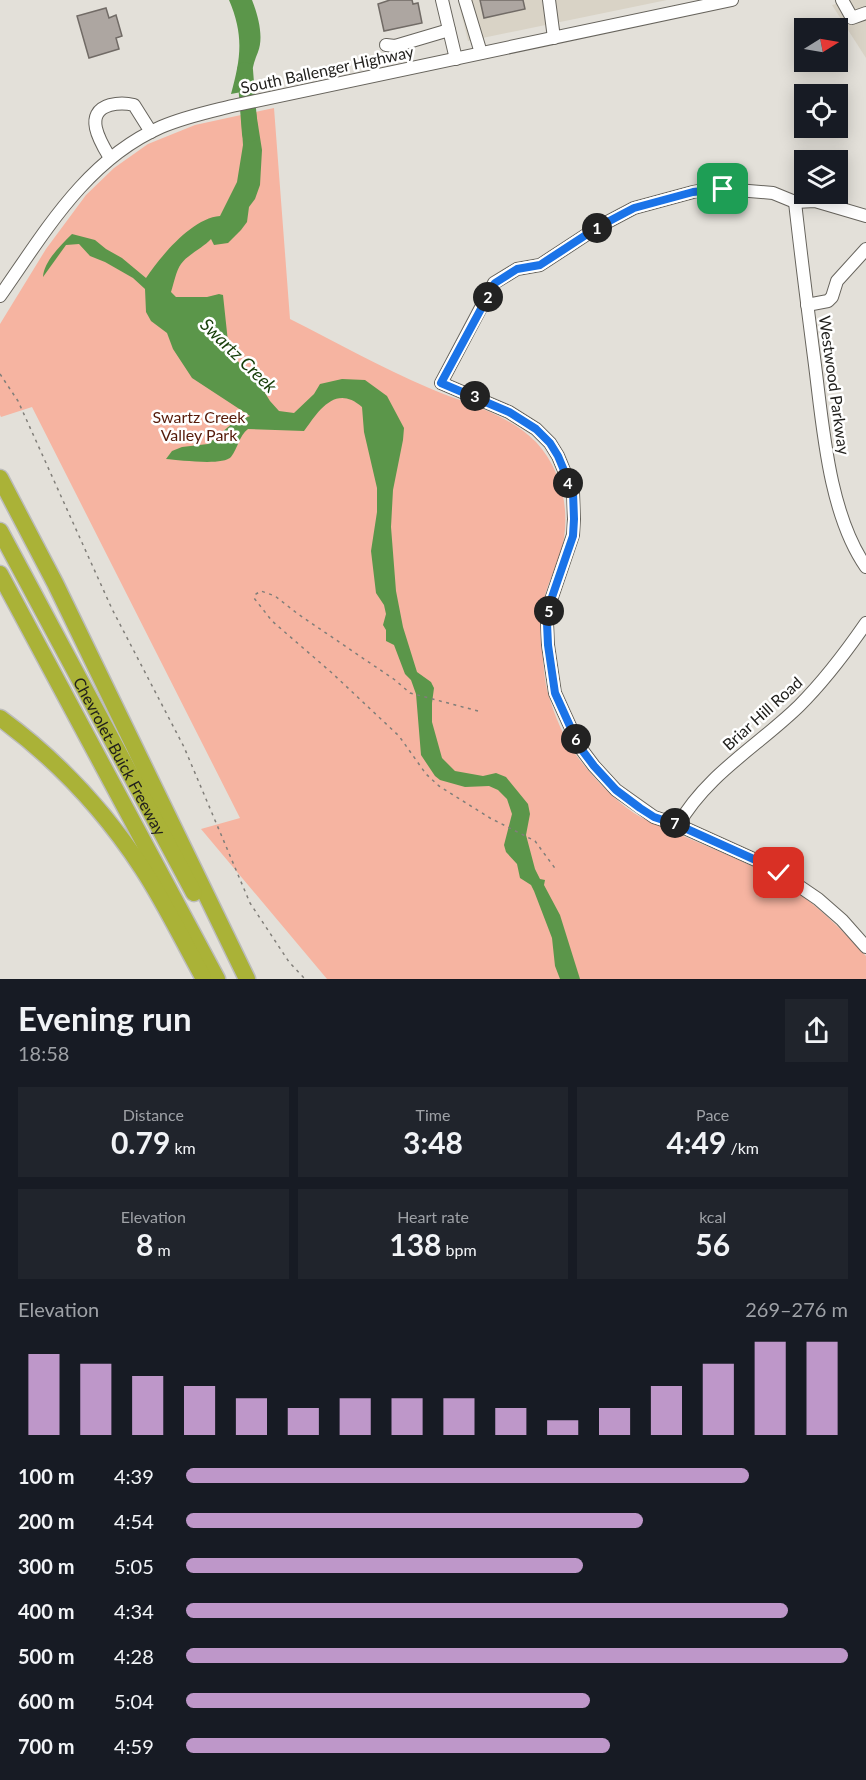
<!DOCTYPE html>
<html lang="en">
<head>
<meta charset="utf-8">
<style>
	:root { --surface:#171b24; --page:#20242c; --text:#f1f3f6; --muted:#9ea1a6; --accent:#be97c9 }
	body { margin:0; font-family:Lato,sans-serif; background:var(--page); color:var(--text); height:100vh; display:flex; flex-direction:column; font-size:22px; white-space:nowrap }
	* { box-sizing:border-box; margin:0 }
	p { font-size:20px; color:var(--muted) }
	.icon { flex:none; width:33px; height:33px; fill:none; stroke:currentColor; stroke-width:2; stroke-linecap:round; stroke-linejoin:round }
	.map { position:relative; height:979px; overflow:hidden }
	.details { display:flex; flex-direction:column; background:var(--surface); flex:1 }
	.details>* { flex:none }
	.needle { width:39px; rotate:79deg }
	.tools { position:absolute; left:794px; top:18px; display:grid; gap:12px }
	.tools a { display:grid; place-items:center; width:54px; height:54px; border-radius:0px; background:var(--surface); box-shadow:0 3px 15px #0003; font-size:30px }
	.pin { position:absolute; display:grid; place-items:center; width:51px; height:51px; color:#fff; margin:-26px; border-radius:12px; box-shadow:0 3px 9px #0006 }
	.km { position:absolute; width:30px; height:30px; margin:-15px; border-radius:50%; background:#222; color:#fff; font-size:16px; line-height:30px; text-align:center }
	.round { display:grid; place-items:center; flex:none; width:63px; height:63px; border-radius:0px; background:var(--page) }
	.headline { display:flex; align-items:center; justify-content:space-between; height:102px; padding:0 18px }
	h1 { font-size:33px; font-weight:700; line-height:45px }
	.stats { display:grid; grid-template-columns:repeat(3,1fr); gap:9px; height:102px; padding:6px 18px }
	.stats div { display:grid; align-content:center; border-radius:0px; background:var(--page); text-align:center }
	.stats b { font-size:30px; font-weight:700 }
	.stats small { font-size:16px; font-weight:400 }
	.stats p { font-size:16px }
	.chart { height:168px; padding:12px 18px }
	.chart p { display:flex; justify-content:space-between }
	.chart svg { width:100%; height:108px; margin-top:6px; stroke:var(--accent); stroke-width:6 }
	ul { padding:0 18px; list-style:none; font-size:20px }
	li { display:grid; grid-template-columns:96px 72px 1fr; align-items:center; height:45px }
	li i { height:15px; border-radius:8px; background:var(--accent) }
	.map>svg:first-child { display:block }
	.built { fill:#d9d3c6 }
	.green { fill:#f6b4a1 }
	.water { fill:#5b964a }
	.lines { fill:none; stroke-linecap:round; stroke-linejoin:round }
	.river { stroke:#5b964a; stroke-width:16 }
	.building { fill:#ada6a1; stroke:#716b66; stroke-width:1.5 }
	.minor-casing { stroke:#67645d; stroke-width:14 }
	.highway-casing { stroke:#bcbcbb; stroke-width:19 }
	.path { stroke:#807e79; stroke-width:1.5; stroke-dasharray:3 4.5; stroke-linecap:butt }
	.minor { stroke:#fff; stroke-width:12 }
	.highway { stroke:#aab237; stroke-width:16 }
	.route-casing { stroke:#fff; stroke-width:12 }
	.route { stroke:#1a73e8; stroke-width:8 }
	.labels { text-anchor:middle; dominant-baseline:central; stroke-width:5; stroke-linejoin:round; paint-order:stroke }
	.street-label { font-size:16px; fill:#21201d; stroke:#fff }
	.park-label { font-size:16px; fill:#561b0a; stroke:#fff }
	.water-label { font-size:18px; font-style:italic; fill:#163e08; stroke:#fff }
</style>
</head>
<body>
<div class="map">
<svg width="866" height="979" viewBox="0 0 866 979">
	<rect width="100%" height="100%" fill="#e3e0d9"/>
	<g class="built">
		<polygon points="458,0 667,0 468,41"/>
		<polygon points="852,0 866,0 866,58 832,5"/>
	</g>
	<path class="green" d="M274,108L290,319C336,342 382,368 429,388C466,404 507,413 536,442C564,472 572,517 560,556C556,569 548,582 545,596C540,616 542,673 548,693C554,715 565,741 579,759C594,778 613,799 634,813C643,819 654,823 664,827C701,845 740,858 775,878C810,898 839,926 866,956V979H327L201,829L240,818L32,407L1,417L0,415V324L46,249L86,195L114,168L148,144L195,125Z"/>
	<g class="water">
		<path d="M229,0H252C258,15 264,37 258,52C253,64 250,76 252,90L231,94C241,58 244,35 229,0Z"/>
		<path d="M256,112L262,150L260,185L255,199L249,207L247,222L241,230L228,243L214,245L211,239C203,248 187,255 181,264C176,271 174,283 171,292L176,297H207L219,294L223,295L228,342L234,356L247,373L257,380L270,401L279,411L294,413L314,394L320,384L342,379L365,380L387,396L404,428L403,440L393,490L391,527L396,591L403,627L417,672L431,682L434,688L432,703V722L442,758L455,771L483,776L496,773L506,777L528,804L530,814L526,835L535,869L540,879L545,880L544,885L560,915L580,979H560L555,966L552,938L534,891L531,885L520,878L517,864L506,852L504,845L512,814L507,799L498,790L489,786L465,787L440,780L435,776L421,755L416,694L411,680L405,674L394,645L386,641V630L383,625L386,614L384,605L376,593L371,551L377,512V488L364,432L362,407C335,383 318,412 304,431L248,429C239,436 238,448 231,457C223,466 179,460 166,459L172,451L182,447L208,444L234,422L250,416L192,378L173,349L167,333L151,321L146,312L145,289L133,278L105,262L90,256L79,244L66,245L43,277C44,261 61,245 72,234L95,240L106,249L122,258L146,278C161,256 192,218 220,216L237,182L243,145L241,114Z"/>
	</g>
	<g class="lines">
		<polyline class="river" points="245,70 250,134"/>
	</g>
	<g class="building">
		<polygon points="390,0 412,0 413,4 418,3 422,23 384,31 378,4"/>
		<polygon points="480,0 523,0 525,9 484,18"/>
		<polygon points="106,8 109,18 116,15 122,36 116,38 119,49 89,58 77,16"/>
	</g>
	<g class="lines">
		<g class="minor-casing">
			<g id="minor">
				<polyline points="442,0 456,59"/>
				<polyline points="465,0 481,53"/>
				<polyline points="549,0 554,38"/>
				<polyline points="842,0 852,18 866,13"/>
				<polyline points="386,45 395,46 449,30"/>
				<path d="M110,158C101,143 82,113 110,105C118,103 126,103 134,105L151,132"/>
				<path d="M795,202C801,256 808,311 815,365C823,428 829,514 866,567"/>
				<polyline points="866,216 815,201 795,202 773,193 713,188 693,192 634,208 598,227 540,265 517,269 494,283 441,383 509,412 536,429 550,443 558,456 573,492 574,519 573,535 551,600 547,623 548,645 555,693 579,746 594,766 616,790 654,817 678,825 769,866 796,884 818,899 842,920 866,947"/>
				<path d="M0,296C45,232 86,160 161,127C184,117 208,112 232,106L732,0"/>
				<polyline points="807,305 828,301 832,297 837,281 866,249"/>
				<path d="M678,825C707,774 758,746 799,706C824,681 846,652 866,623"/>
			</g>
		</g>
		<g class="highway-casing">
			<g id="highway">
				<polyline points="0,478 55,583 247,979"/>
				<path id="s1" d="M0,531L194,893"/>
				<polyline points="0,574 217,979"/>
				<path d="M0,718C56,759 104,810 142,868C165,903 183,941 203,977"/>
			</g>
		</g>
		<g class="path">
			<polyline points="0,374 18,401 112,609 184,747 250,903 289,962 305,979"/>
			<polyline points="478,711 410,693 395,680 298,614 275,596 261,591 256,594 254,598 272,621 332,673 399,736 426,774 439,786 490,818 535,841 557,871"/>
		</g>
		<use href="#minor" class="minor"/>
		<use href="#highway" class="highway"/>
	</g>
	<g class="lines">
		<g class="route-casing">
			<polyline id="route" points="723,189 693,192 634,208 598,227 540,265 517,269 495,283 441,383 509,412 536,429 550,443 558,456 573,492 574,519 573,536 551,600 547,623 548,645 555,693 579,746 594,766 616,790 640,808 654,817 678,825 769,866 779,873"/>
		</g>
		<use href="#route" class="route"/>
	</g>
	<g class="labels">
		<g class="street-label">
			<text transform="translate(327 69) rotate(-12)">South Ballenger Highway</text>
			<text transform="translate(835 385) rotate(82)">Westwood Parkway</text>
			<text transform="translate(762 713) rotate(-42)">Briar Hill Road</text>
			<text stroke="none"><textPath href="#s1" startOffset="255">Chevrolet-Buick Freeway</textPath></text>
		</g>
		<g class="park-label">
			<text x="199" y="416">Swartz Creek<tspan x="199" dy="18">Valley Park</tspan></text>
		</g>
		<g class="water-label">
			<text transform="translate(239 355) rotate(44)">Swartz Creek</text>
		</g>
	</g>
</svg>
<div class="tools">
<a><svg class="needle" viewBox="-14 -14 28 28"><path d="M0-13l5 13h-10z" fill="#e53935"/><path d="M0 13l5-13h-10z" fill="#9ea1a6"/></svg></a>
<a><svg class="icon" aria-label="locate" viewBox="0 0 24 24"><circle cx="12" cy="12" r="6"/><path d="M12 2v4M12 18v4M2 12h4M18 12h4"/></svg></a>
<a><svg class="icon" aria-label="layers" viewBox="0 0 24 24"><path d="M12 4l9 5-9 5-9-5zM3 14l9 5 9-5"/></svg></a>
</div>
<div class="pin" style="left:723px;top:189px;background:#1e9e55"><svg class="icon" aria-label="arrive" viewBox="0 0 24 24"><path d="M6 21V4h12l-3 4 3 4H6"/></svg></div>
<div class="pin" style="left:779px;top:873px;background:#d93025"><svg class="icon" aria-label="check" viewBox="0 0 24 24"><path d="M5 12l5 5 9-10"/></svg></div>
<b class="km" style="left:597px;top:228px">1</b>
<b class="km" style="left:488px;top:297px">2</b>
<b class="km" style="left:475px;top:396px">3</b>
<b class="km" style="left:568px;top:483px">4</b>
<b class="km" style="left:549px;top:611px">5</b>
<b class="km" style="left:576px;top:739px">6</b>
<b class="km" style="left:675px;top:823px">7</b>
</div>
<section class="details">
<div class="headline"><div><h1>Evening run</h1><p>18:58</p></div><a class="round"><svg class="icon" aria-label="share" viewBox="0 0 24 24"><path d="M12 15V3M7 8l5-5 5 5M5 13v7h14v-7"/></svg></a></div>
<div class="stats">
<div><p>Distance</p><b>0.79<small> km</small></b></div>
<div><p>Time</p><b>3:48</b></div>
<div><p>Pace</p><b>4:49<small> /km</small></b></div>
</div>
<div class="stats">
<div><p>Elevation</p><b>8<small> m</small></b></div>
<div><p>Heart rate</p><b>138<small> bpm</small></b></div>
<div><p>kcal</p><b>56</b></div>
</div>
<div class="chart"><p><span>Elevation</span>269–276 m</p>
<svg viewBox="0 0 160 44" preserveAspectRatio="none"><path d="M5 44V11M15 44V15M25 44V20M35 44V24M45 44V29M55 44V33M65 44V29M75 44V29M85 44V29M95 44V33M105 44V38M115 44V33M125 44V24M135 44V15M145 44V6M155 44V6"/></svg>
</div>
<ul>
<li><b>100 m</b>4:39<i style="width:85%"></i></li>
<li><b>200 m</b>4:54<i style="width:69%"></i></li>
<li><b>300 m</b>5:05<i style="width:60%"></i></li>
<li><b>400 m</b>4:34<i style="width:91%"></i></li>
<li><b>500 m</b>4:28<i style="width:100%"></i></li>
<li><b>600 m</b>5:04<i style="width:61%"></i></li>
<li><b>700 m</b>4:59<i style="width:64%"></i></li>
</ul>
</section>
</body>
</html>
